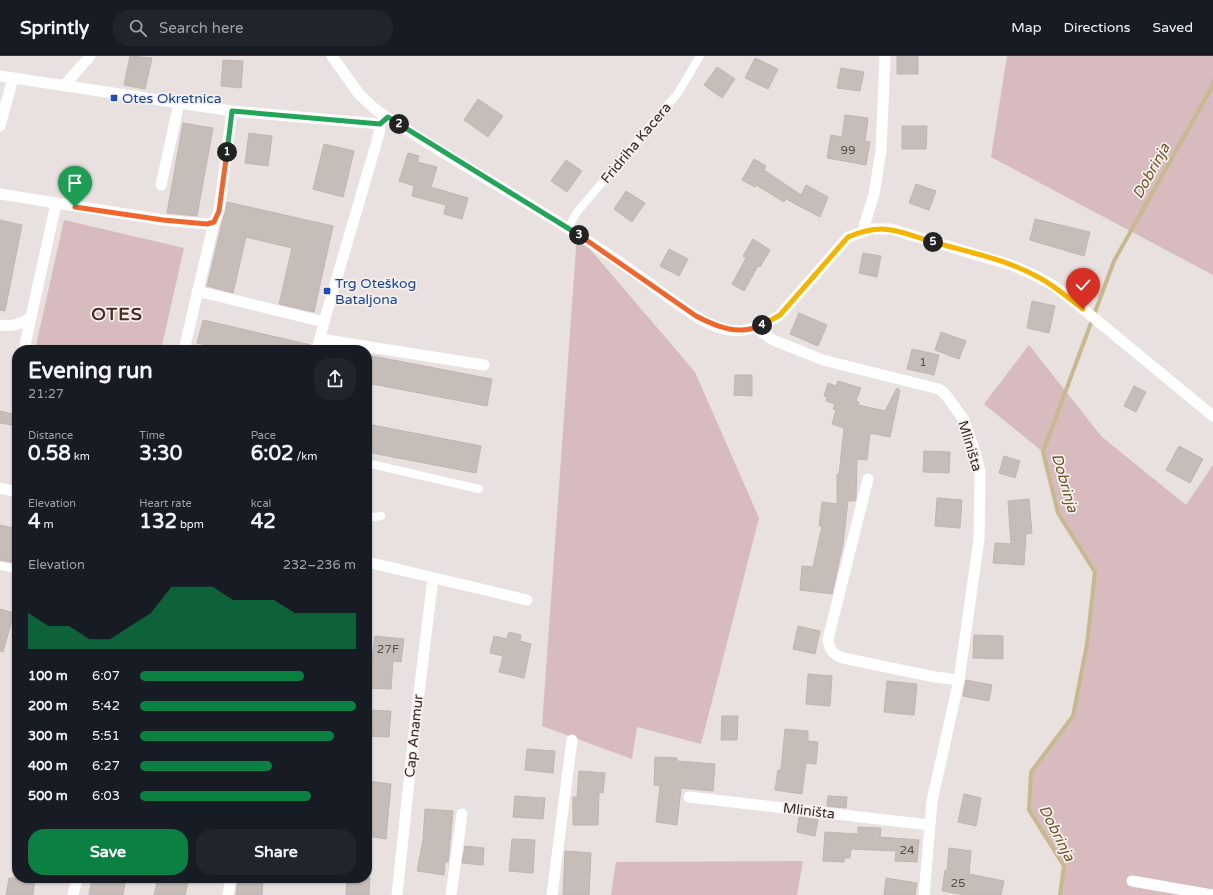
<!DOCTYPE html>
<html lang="en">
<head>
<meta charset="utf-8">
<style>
	:root { --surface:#171b24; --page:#20242c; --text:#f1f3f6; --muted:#9ea1a6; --line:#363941; --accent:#0b8043 }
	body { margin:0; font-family:"Varela Round",sans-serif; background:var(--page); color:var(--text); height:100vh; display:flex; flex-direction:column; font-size:15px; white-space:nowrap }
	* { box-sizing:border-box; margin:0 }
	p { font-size:13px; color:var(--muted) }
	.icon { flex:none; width:22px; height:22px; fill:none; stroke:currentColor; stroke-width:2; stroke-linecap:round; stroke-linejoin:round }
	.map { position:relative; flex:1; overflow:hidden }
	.side { position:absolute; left:12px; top:289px; width:360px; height:538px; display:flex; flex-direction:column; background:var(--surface); border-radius:16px; box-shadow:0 1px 3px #0004 }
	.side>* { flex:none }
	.pin { position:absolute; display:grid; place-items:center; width:34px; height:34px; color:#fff; margin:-41px -17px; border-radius:50% 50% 50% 0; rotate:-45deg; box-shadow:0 0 4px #0007 }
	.pin .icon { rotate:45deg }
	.km { position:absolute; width:20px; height:20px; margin:-10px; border-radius:50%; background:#222; color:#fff; font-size:11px; line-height:20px; text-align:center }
	.round { display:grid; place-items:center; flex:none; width:42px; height:42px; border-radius:16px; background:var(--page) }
	.overview { display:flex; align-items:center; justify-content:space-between; height:68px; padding:0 16px }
	h1 { font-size:22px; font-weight:700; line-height:30px }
	.figures { display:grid; grid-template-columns:repeat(3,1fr); gap:6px; height:68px; padding:4px 16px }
	.figures div { display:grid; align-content:center }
	.figures b { font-size:20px; font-weight:700 }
	.figures small { font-size:11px; font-weight:400 }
	.figures p { font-size:11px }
	.chart { height:112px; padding:8px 16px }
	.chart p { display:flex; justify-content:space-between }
	.chart svg { width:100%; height:72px; margin-top:4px; fill:var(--accent); opacity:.7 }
	.cta { display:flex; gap:8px; margin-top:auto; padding:8px 16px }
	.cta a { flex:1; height:46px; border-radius:16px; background:var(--accent); color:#fff; font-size:16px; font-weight:700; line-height:46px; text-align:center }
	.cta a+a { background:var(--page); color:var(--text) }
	ul { padding:0 16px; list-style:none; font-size:13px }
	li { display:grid; grid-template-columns:64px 48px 1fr; align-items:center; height:30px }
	li i { height:10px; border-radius:5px; background:var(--accent) }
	header { display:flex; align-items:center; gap:24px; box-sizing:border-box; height:56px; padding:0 20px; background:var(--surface); border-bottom:1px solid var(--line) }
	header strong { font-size:19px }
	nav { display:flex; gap:22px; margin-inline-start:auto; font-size:14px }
	.search { width:280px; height:36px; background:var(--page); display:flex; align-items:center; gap:10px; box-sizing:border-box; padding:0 14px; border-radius:16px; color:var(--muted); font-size:15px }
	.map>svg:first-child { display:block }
	.green { fill:#d7bbbe }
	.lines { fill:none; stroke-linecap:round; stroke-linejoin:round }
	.stream { stroke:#c7b98e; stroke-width:4 }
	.building { fill:#c6bcb8; stroke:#c1b5b3 }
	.service { stroke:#fff; stroke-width:8 }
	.minor { stroke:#fff; stroke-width:11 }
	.split-1-casing { stroke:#fff; stroke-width:8 }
	.split-2-casing { stroke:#fff; stroke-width:8 }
	.split-3-casing { stroke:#fff; stroke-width:8 }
	.split-4-casing { stroke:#fff; stroke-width:8 }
	.split-5-casing { stroke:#fff; stroke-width:8 }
	.split-6-casing { stroke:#fff; stroke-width:8 }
	.split-1 { stroke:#f0652b; stroke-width:5 }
	.split-2 { stroke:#22a559; stroke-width:5 }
	.split-3 { stroke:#22a559; stroke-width:5 }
	.split-4 { stroke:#f0652b; stroke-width:5 }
	.split-5 { stroke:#f5b400; stroke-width:5 }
	.split-6 { stroke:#f5b400; stroke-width:5 }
	.transit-dot { fill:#1a4fb4; stroke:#f6f0ef; stroke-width:1.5 }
	.labels { text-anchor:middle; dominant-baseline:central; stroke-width:3.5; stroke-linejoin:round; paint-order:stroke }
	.number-label { font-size:12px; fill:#5a4e48 }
	.transit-label { font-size:14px; fill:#164399; stroke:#f6f0ef; text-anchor:start }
	.street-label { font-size:14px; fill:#362922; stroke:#f6f0ef }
	.water-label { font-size:15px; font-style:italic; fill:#6a5a25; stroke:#f6f0ef }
	.district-label { font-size:18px; font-weight:bold; letter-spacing:1px; fill:#462e21; stroke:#f6f0ef }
</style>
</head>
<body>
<header>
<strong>Sprintly</strong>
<div class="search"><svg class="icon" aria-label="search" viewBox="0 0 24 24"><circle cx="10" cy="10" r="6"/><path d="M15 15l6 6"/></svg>Search here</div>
<nav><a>Map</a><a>Directions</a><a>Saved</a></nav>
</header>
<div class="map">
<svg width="1213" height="839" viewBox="0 0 1213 839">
	<rect width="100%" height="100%" fill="#e8e1df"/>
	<g class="green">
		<polygon points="1007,0 1213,0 1213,219 991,101"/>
		<polygon points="64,164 184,192 161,294 35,294"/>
		<polygon points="577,178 695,316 759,462 701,688 637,671 632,703 542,670"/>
		<polygon points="1029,289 1102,381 1186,449 1213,409 1213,839 1060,839 1064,810 1029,754 1031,716 1073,660 1087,588 1095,516 1058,457 1043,396 984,348"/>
		<polygon points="803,805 797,839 611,839 616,806"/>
	</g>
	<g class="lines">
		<polyline class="stream" points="1060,839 1064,810 1029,754 1031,716 1073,660 1087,588 1095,516 1058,457 1043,396 1114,205 1212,31 1213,25"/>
	</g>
	<g class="building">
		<polygon points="130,0 152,2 145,33 124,29"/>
		<rect x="897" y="0" width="21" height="18"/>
		<polygon points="755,2 778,13 768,33 745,22"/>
		<polygon points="223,4 243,5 241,32 221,30"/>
		<polygon points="717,11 735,23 722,42 704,29"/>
		<polygon points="841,12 864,16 860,35 837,32"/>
		<polygon points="478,43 503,60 488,81 464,64"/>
		<polygon points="845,59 868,62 865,85 870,86 866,109 827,102 831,79 842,81"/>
		<polygon points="183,67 213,72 197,160 167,157"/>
		<polygon points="902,70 927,70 926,93 902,93"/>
		<polygon points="249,77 272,80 268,110 245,107"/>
		<polygon points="324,88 354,95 343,141 313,133"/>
		<polygon points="408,97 419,100 417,106 437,111 431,131 468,142 462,163 444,158 446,149 412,140 414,130 399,125"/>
		<polygon points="754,103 766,110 764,114 801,139 806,129 828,141 820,161 786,143 784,146 756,129 755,131 742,124"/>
		<polygon points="566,104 582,115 567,136 551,125"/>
		<polygon points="916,128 936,135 929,154 909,147"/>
		<polygon points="626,135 645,147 632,166 614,153"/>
		<polygon points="227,146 333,170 314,256 279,248 292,192 246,181 233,237 207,230"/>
		<polygon points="1035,163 1090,176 1084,200 1030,184"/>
		<polygon points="0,164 22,169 5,255 0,254"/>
		<polygon points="753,183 770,194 760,211 758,210 744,235 732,228 746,202 743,200"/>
		<polygon points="669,193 688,203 679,220 660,210"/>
		<polygon points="863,197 881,200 877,221 859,217"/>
		<polygon points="1032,245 1055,250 1049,277 1027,272"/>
		<polygon points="799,257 827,269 818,290 790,278"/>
		<polygon points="203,264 311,289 310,294 229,294 197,287"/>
		<polygon points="941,276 966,285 959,303 935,294"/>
		<polygon points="912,293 939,299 934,319 907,313"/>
		<polygon points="367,299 492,323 487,350 367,327"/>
		<polygon points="735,319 752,319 752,340 734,339"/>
		<polygon points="838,325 861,332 856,345 859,346 858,349 885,355 897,332 900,334 890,381 870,377 867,404 857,403 856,441 855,445 848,445 843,488 832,538 800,534 802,510 813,511 822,470 819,470 822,446 837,448 837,418 839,419 844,372 832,368 836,354 833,353 835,348 826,345 827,341 824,340 828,327 836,330"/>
		<polygon points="1134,330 1146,336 1136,356 1124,350"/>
		<polygon points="0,355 17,359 17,370 0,367"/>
		<polygon points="367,368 481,390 476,417 367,396"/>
		<polygon points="1179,390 1203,403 1190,427 1166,414"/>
		<polygon points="924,395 950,396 949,417 923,416"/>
		<polygon points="1004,400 1020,405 1015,422 999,417"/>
		<polygon points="937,442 962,444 960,472 935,470"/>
		<polygon points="1029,443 1032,477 1026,478 1024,509 993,507 995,487 1011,488 1008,445"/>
		<polygon points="0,469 17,473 17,507 0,504"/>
		<polygon points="0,553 14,557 3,596 0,595"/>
		<polygon points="798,570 820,575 815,598 793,593"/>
		<polygon points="509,576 521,579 520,585 531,588 524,622 499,616 503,600 490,597 494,580 507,583"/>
		<polygon points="974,579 1003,580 1003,603 973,602"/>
		<polygon points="375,580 404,583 401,606 393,605 391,633 367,632 367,610 371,611"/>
		<polygon points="808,618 832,620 830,650 806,648"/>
		<polygon points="966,624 992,629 989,645 963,640"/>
		<polygon points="887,625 917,628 914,659 884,656"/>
		<polygon points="367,654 391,655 389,681 367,680"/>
		<polygon points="722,660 738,660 737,684 721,684"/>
		<polygon points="785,673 808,675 808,685 818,686 816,708 806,707 802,738 775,734 778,714 781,714"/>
		<polygon points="527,693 555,695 553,717 525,714"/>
		<polygon points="655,701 677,702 677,705 715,708 713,735 681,732 677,769 656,766 660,730 654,729"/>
		<polygon points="579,715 605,717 603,737 599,736 598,769 573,769 573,741 577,741"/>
		<polygon points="367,725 391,728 386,783 367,780"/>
		<polygon points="964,738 981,742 976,770 958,766"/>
		<polygon points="515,740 545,742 543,763 513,761"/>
		<polygon points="828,740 847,741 846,752 827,750"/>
		<polygon points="425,753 453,755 448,806 445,806 444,819 417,815 423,784"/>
		<polygon points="799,761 818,764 815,780 797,776"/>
		<polygon points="858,771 881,772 880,781 919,784 917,806 895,805 896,795 851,793 850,802 844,802 844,806 823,805 825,776 858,778"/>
		<polygon points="512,783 535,784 533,817 509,815"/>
		<polygon points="465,790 484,792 483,809 462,807"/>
		<polygon points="949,792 971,795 969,818 1004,825 1001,839 965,839 942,835 945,814 947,815"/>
		<polygon points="565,795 591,797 589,839 563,839"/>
		<polygon points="9,822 35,822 33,839 6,839"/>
		<polygon points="92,822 126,822 123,839 89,839"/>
		<polygon points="158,822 189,822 185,839 154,839"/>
		<polygon points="238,822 263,822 262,839 236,839"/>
		<polygon points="347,822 370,822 369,839 346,839"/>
		<polygon points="886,822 917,827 915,839 884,839"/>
	</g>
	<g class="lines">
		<g class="service">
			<polyline points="568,172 577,156 678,37 700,0"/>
			<polyline points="367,407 479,433"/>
			<polyline points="367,462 381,460"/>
			<polyline points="0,510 17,513"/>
		</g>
		<g class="minor">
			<path d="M332,0L359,38L375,53C451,105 533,147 609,199C629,212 649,227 668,241C687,254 706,270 729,274C748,277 765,269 780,259L848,181L872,173H891L1014,210L1038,221L1054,230L1083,253L1213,360"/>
			<polyline points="0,20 232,55 380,68"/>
			<polyline points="64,30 90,0"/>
			<polyline points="0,70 13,22"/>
			<polyline points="161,129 179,47"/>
			<polyline points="0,138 163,164 207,168 214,166 219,155 232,55"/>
			<polyline points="863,174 874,138 881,95 885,0"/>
			<polyline points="197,235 324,266"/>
			<path d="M0,269C13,271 21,268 31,261L56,148"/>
			<polyline points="756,272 773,284 823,304 939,333 946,339 964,364 976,399 980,416 979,483 959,624 932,745 924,839"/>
			<polyline points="320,283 484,309"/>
			<polyline points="24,294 31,261"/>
			<polyline points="184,294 214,166"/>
			<polyline points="317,294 324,266 379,78 380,68"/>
			<path d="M868,423L828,583C829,593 833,599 843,602L935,621L959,624"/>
			<polyline points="0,432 17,436"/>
			<polyline points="367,506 527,544"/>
			<polyline points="689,741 929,769"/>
			<polyline points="1132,825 1213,839"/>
			<polyline points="73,839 77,822"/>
			<polyline points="228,839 231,822"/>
			<polyline points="397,839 414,678 433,522"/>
			<polyline points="451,839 462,758"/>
			<polyline points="552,839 572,684"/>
		</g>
	</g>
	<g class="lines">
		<g class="split-1-casing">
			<polyline id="split-1" points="75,151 163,164 207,168 214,166 219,155 227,96"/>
		</g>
		<g class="split-2-casing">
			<polyline id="split-2" points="227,96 232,55 380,68 388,61 399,68"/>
		</g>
		<g class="split-3-casing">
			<polyline id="split-3" points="399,68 579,179"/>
		</g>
		<g class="split-4-casing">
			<path id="split-4" d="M579,179L696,260C717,271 739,280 762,269"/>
		</g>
		<g class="split-5-casing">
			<path id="split-5" d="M762,269L780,259L848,181C884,166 897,175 933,186"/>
		</g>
		<g class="split-6-casing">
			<path id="split-6" d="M933,186C967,196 1006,203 1038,221C1054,229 1068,242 1083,253"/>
		</g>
		<use href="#split-1" class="split-1"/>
		<use href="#split-2" class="split-2"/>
		<use href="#split-3" class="split-3"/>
		<use href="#split-4" class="split-4"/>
		<use href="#split-5" class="split-5"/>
		<use href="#split-6" class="split-6"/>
	</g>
	<g class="transit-dot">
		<rect x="110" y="38" width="8" height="8" rx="2"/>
		<rect x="323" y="231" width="8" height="8" rx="2"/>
	</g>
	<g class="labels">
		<g class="number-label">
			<text x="848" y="94">99</text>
			<text x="923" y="306">1</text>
			<text x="388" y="593">27F</text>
			<text x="907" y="794">24</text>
			<text x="958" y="827">25</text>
		</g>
		<g class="transit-label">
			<text x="122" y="42">Otes Okretnica</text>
			<text x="335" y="227">Trg Oteškog<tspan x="335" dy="16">Bataljona</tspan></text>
		</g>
		<g class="street-label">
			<text transform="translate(636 87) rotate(-50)">Fridriha Kacera</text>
			<text transform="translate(970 390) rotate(73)">Mliništa</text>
			<text transform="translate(414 680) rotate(-84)">Cap Anamur</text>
			<text transform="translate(809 755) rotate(7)">Mliništa</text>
		</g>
		<g class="water-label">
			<text transform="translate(1151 115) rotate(-61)">Dobrinja</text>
			<text transform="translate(1065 427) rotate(74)">Dobrinja</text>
			<text transform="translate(1057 777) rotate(63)">Dobrinja</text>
		</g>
		<g class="district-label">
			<text x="117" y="258">OTES</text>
		</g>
	</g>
</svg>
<div class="pin" style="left:75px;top:151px;background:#1e9e55"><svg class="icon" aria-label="arrive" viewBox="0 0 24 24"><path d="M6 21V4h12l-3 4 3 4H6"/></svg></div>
<div class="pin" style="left:1083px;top:253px;background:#d93025"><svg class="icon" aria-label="check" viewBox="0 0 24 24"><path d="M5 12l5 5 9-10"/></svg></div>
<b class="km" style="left:227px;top:96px">1</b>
<b class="km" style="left:399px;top:68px">2</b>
<b class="km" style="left:579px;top:179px">3</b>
<b class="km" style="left:762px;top:269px">4</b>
<b class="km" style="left:933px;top:186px">5</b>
<section class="side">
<div class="overview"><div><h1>Evening run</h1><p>21:27</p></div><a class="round"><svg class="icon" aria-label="share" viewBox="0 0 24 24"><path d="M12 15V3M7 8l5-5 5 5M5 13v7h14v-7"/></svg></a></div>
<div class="figures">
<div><p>Distance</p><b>0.58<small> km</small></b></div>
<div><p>Time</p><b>3:30</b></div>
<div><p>Pace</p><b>6:02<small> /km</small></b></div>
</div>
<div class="figures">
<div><p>Elevation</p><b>4<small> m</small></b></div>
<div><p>Heart rate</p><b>132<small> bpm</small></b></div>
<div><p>kcal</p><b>42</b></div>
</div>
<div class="chart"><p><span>Elevation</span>232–236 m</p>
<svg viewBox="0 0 160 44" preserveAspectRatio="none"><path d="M0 44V22L10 30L20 30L30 38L40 38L50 30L60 22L70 6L80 6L90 6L100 14L110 14L120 14L130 22L140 22L150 22L160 22V44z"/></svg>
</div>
<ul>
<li><b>100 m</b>6:07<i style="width:76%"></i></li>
<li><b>200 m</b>5:42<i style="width:100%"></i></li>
<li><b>300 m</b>5:51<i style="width:90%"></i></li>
<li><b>400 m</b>6:27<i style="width:61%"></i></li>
<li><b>500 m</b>6:03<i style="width:79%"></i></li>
</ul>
<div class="cta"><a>Save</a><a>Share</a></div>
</section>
</div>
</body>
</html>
